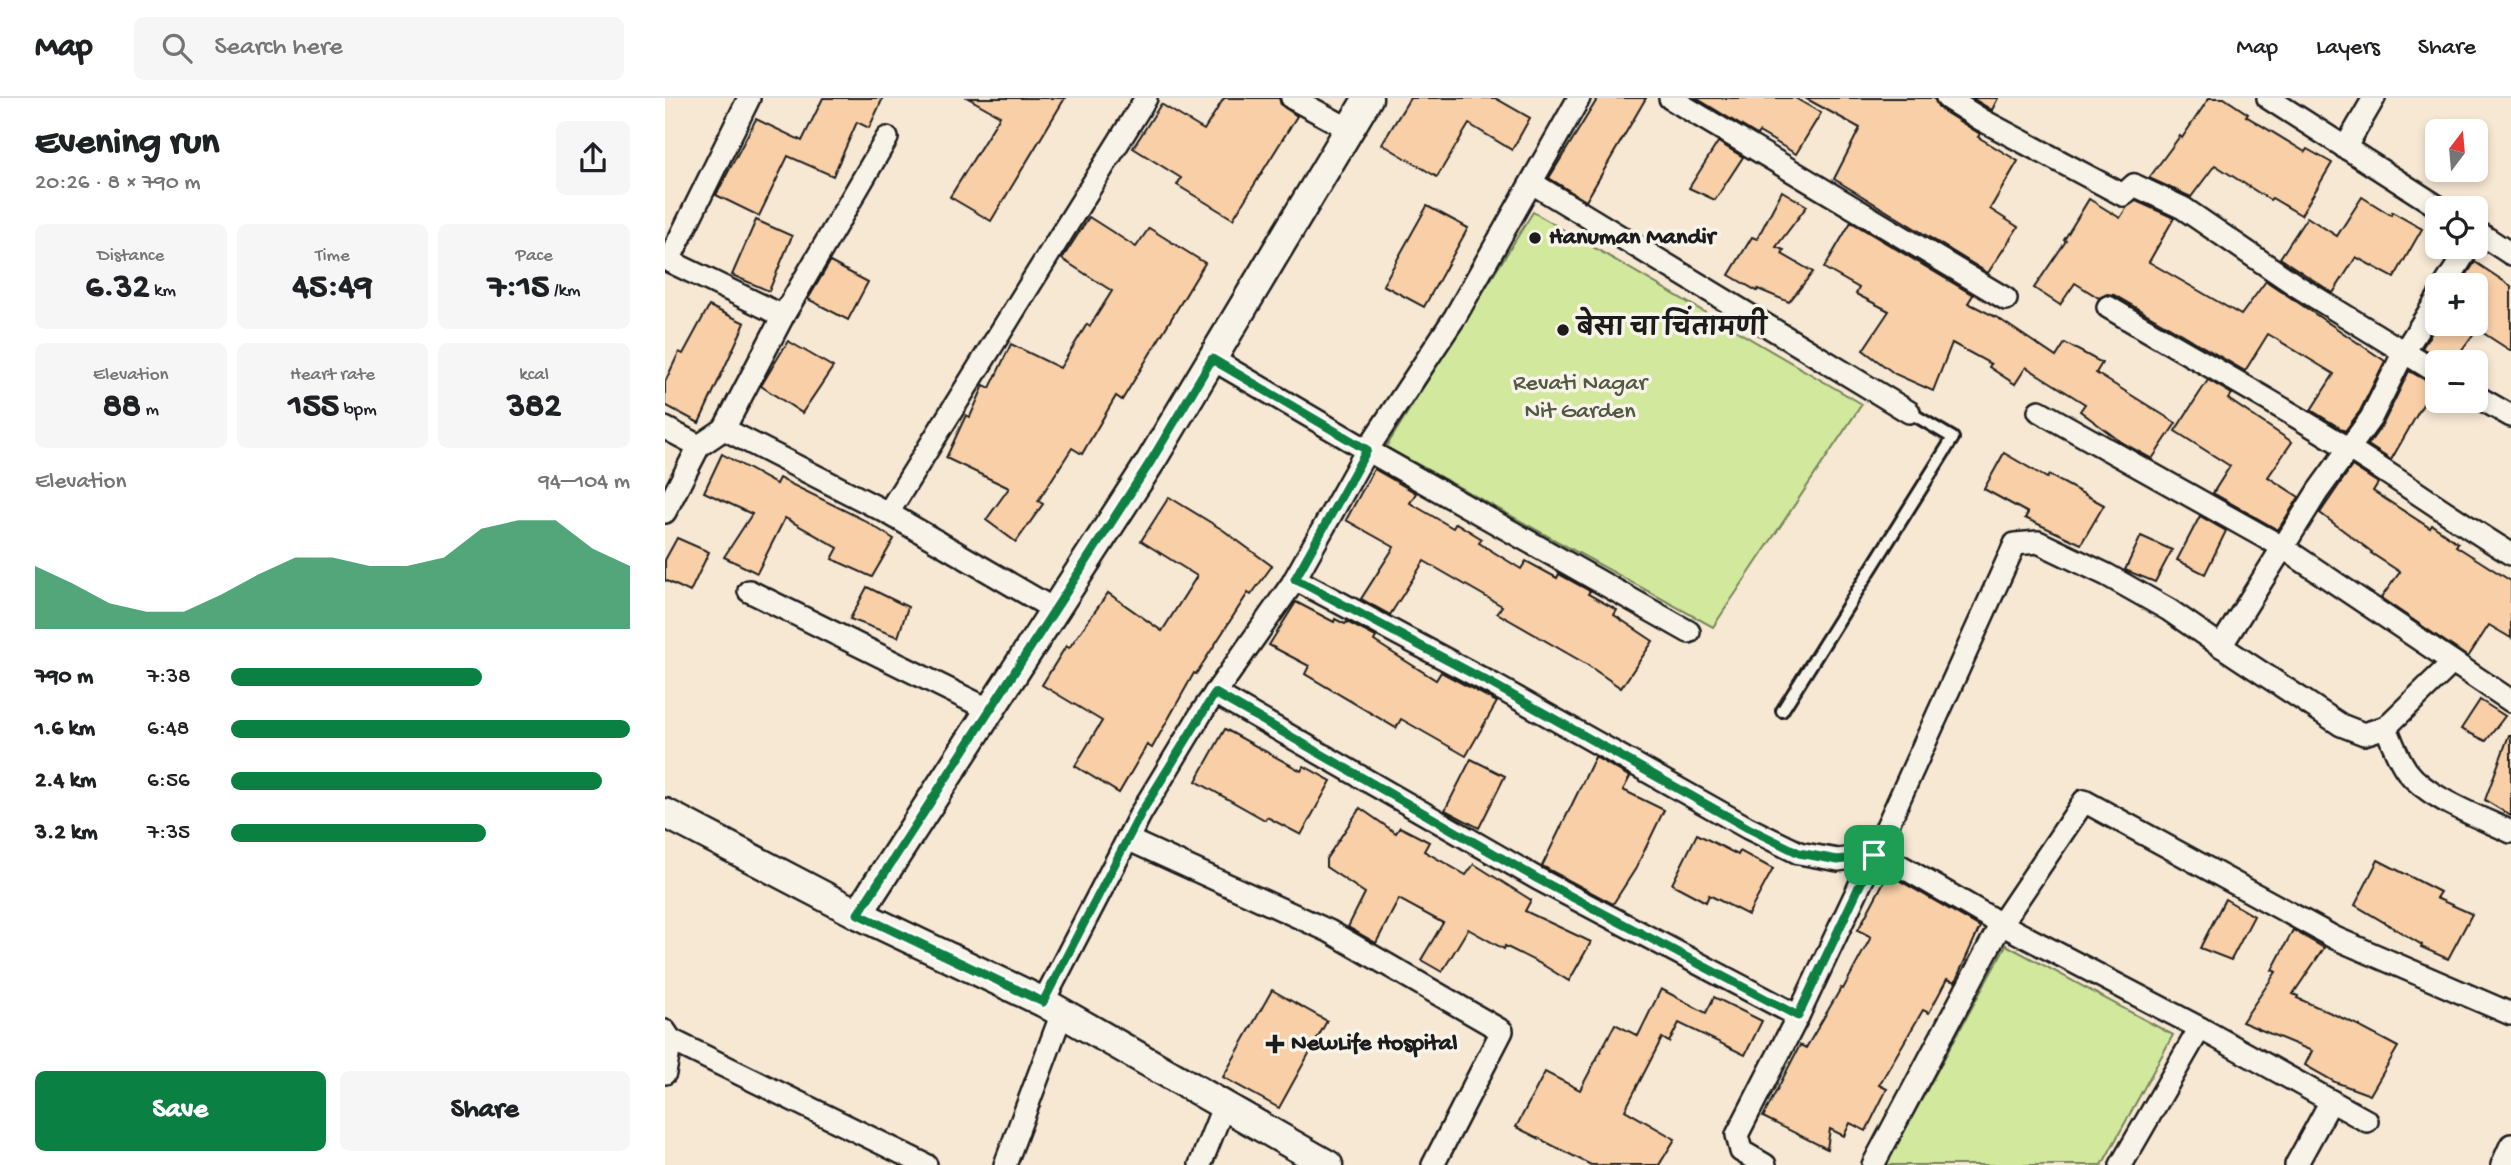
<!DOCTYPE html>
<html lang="en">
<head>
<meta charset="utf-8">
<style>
	:root { --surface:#fff; --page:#f6f6f6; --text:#202124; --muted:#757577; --line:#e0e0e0; --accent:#0b8043 }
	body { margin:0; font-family:"Gochi Hand","Playpen Sans Deva",sans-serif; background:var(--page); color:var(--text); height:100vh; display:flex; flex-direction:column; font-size:26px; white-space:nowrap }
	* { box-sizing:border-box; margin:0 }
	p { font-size:23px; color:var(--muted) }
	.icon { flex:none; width:38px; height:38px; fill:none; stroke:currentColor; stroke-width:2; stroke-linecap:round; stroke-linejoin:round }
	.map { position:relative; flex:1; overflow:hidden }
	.panel { display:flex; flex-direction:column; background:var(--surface); width:665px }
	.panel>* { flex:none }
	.needle { width:46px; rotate:16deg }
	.buttons { position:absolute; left:1760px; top:21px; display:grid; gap:14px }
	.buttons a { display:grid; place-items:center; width:63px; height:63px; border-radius:10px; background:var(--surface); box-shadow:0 4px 10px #0003; font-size:35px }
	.pin { position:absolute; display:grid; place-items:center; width:60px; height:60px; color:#fff; margin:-30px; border-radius:14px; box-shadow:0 4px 10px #0006 }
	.round { display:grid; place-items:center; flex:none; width:74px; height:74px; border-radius:10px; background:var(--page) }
	.overview { display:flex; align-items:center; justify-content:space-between; height:119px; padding:0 35px }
	h1 { font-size:38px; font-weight:800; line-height:52px }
	.stats { display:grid; grid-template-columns:repeat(3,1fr); gap:10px; height:119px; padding:7px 35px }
	.stats div { display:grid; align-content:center; border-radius:10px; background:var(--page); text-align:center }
	.stats b { font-size:35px; font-weight:800 }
	.stats small { font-size:19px; font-weight:400 }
	.stats p { font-size:19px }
	.chart { height:196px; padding:14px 35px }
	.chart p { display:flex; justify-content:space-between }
	.chart svg { width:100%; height:126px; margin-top:7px; fill:var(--accent); opacity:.7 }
	.cta { display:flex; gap:14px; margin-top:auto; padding:14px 35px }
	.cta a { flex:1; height:80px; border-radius:10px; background:var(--accent); color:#fff; font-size:28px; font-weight:800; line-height:80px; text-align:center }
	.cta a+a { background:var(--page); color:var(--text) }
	ul { padding:0 35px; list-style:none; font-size:23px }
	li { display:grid; grid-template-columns:112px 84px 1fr; align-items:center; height:52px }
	li i { height:18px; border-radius:9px; background:var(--accent) }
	header { display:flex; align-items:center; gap:42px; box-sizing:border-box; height:98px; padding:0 35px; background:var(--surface); border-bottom:2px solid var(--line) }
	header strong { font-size:33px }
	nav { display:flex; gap:38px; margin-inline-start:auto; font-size:24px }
	.search { width:490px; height:63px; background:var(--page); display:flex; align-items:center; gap:18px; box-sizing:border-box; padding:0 24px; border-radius:10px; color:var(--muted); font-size:26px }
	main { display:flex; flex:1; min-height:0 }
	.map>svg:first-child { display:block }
	.green { fill:#d1e89d; stroke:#76825c; stroke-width:2 }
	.building { fill:#f8cfa7; stroke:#1c1c1c; stroke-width:2 }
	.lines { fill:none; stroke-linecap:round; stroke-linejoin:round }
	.service-casing { stroke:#1c1c1c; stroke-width:16 }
	.minor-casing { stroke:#1c1c1c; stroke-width:26 }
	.tertiary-casing { stroke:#1c1c1c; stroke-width:33 }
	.service { stroke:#f7f3e8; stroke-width:10 }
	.minor { stroke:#f7f3e8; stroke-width:21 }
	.tertiary { stroke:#f7f3e8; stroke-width:28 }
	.route-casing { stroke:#fff; stroke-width:14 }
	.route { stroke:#0b8043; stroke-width:9 }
	.poi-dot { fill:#1c1c1c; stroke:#f7f3e8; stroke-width:2.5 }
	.labels { text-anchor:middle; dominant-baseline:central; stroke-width:7; stroke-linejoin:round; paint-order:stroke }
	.poi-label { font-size:24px; font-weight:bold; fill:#1c1c1c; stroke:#f7f3e8; text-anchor:start }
	.park-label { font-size:24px; fill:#525943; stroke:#f7f3e8 }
</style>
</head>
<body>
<header>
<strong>Map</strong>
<div class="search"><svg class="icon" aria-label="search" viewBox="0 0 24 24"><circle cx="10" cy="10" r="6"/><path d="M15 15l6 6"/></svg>Search here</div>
<nav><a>Map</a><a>Layers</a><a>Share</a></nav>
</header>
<main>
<section class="panel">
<div class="overview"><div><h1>Evening run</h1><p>20:26 · 8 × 790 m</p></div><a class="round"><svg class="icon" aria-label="share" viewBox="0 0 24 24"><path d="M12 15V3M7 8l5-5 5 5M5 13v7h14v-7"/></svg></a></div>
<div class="stats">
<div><p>Distance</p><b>6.32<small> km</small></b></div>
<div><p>Time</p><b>45:49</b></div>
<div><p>Pace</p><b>7:15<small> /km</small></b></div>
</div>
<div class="stats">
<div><p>Elevation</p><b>88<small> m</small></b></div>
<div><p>Heart rate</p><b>155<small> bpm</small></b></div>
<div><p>kcal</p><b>382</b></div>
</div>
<div class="chart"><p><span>Elevation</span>94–104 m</p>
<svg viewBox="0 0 160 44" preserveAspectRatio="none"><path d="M0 44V22L10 28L20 35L30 38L40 38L50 32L60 25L70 19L80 19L90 22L100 22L110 19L120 9L130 6L140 6L150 16L160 22V44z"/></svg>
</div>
<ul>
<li><b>790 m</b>7:38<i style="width:63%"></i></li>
<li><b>1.6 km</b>6:48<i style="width:100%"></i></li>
<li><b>2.4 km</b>6:56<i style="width:93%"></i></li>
<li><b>3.2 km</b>7:35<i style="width:64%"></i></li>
</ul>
<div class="cta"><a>Save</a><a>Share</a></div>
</section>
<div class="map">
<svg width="1846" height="1067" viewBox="0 0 1846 1067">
	<rect width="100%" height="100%" fill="#f7e8d4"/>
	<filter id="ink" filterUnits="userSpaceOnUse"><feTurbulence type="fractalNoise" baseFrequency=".0143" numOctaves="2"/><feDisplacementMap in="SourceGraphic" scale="14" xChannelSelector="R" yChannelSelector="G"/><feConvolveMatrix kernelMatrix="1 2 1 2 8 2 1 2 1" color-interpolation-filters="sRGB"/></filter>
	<g filter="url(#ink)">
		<g class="green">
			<polygon points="868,114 1197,306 1048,529 721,349"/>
			<polygon points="1341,847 1508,937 1437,1067 1221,1067"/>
		</g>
		<g class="building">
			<polygon points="158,0 218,0 204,30 192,24 168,78 123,58 94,118 51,97 91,21 137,43"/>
			<polygon points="303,0 400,0 326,123 285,99 335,18"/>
			<polygon points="559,0 614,0 616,7 632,18 568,121 512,87 516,80 468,50 496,6 539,32"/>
			<polygon points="745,0 830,0 865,20 847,52 804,26 772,79 717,46"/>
			<polygon points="933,0 981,0 921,103 884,80"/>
			<polygon points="1031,0 1130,0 1156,15 1131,56 1094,34 1092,37"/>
			<polygon points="1140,0 1269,0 1275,11 1315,36 1313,39 1353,63 1325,111 1353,129 1323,175 1169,81 1195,30"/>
			<polygon points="1307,0 1333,0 1327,12"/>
			<polygon points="1544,0 1559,0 1583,16 1581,18 1640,54 1642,51 1667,65 1636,117 1607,100 1605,102 1550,67 1526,99 1484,80 1515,38 1517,40"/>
			<polygon points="1053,44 1078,59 1050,102 1024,90"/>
			<polygon points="1117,93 1142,108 1111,149 1119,152 1117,156 1148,174 1124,204 1093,191 1092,193 1064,177 1087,139 1092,141"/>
			<polygon points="1697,99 1726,117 1727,114 1757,131 1729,180 1691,159 1668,195 1615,160 1642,119 1672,138"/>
			<polygon points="1424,101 1455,120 1462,109 1471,103 1509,120 1484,164 1576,217 1601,183 1720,263 1695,313 1680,333 1646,312 1669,276 1603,236 1580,273 1449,197 1442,196 1434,200 1410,185 1395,207 1369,190 1401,143 1399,142"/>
			<polygon points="762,108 803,130 759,209 718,187"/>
			<polygon points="424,119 471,149 484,130 540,165 457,302 451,298 417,356 407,350 373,403 378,406 351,444 321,422 344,390 281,360 301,317 305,319 319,287 325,290 346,246 395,270 422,226 425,228 447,193 397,161"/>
			<polygon points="91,122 127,138 104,193 67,177"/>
			<polygon points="1186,124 1308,197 1303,205 1333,220 1391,259 1400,245 1437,265 1431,275 1511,325 1487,361 1456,344 1415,313 1420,306 1361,269 1350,286 1324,269 1326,266 1287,245 1268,293 1230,276 1198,252 1224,213 1191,196 1194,190 1159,170"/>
			<polygon points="165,164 203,184 183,222 143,201"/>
			<polygon points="1810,164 1846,188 1846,253 1812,231 1788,264 1780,264 1757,250 1773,225 1811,226 1811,187 1795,187"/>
			<polygon points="44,208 80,225 34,325 0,307 0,284 14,254 18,256"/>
			<polygon points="123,243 168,269 137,315 96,288"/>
			<polygon points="1744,273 1769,287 1726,362 1703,347 1718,326"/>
			<polygon points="1543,282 1567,296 1563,301 1627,344 1603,379 1634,399 1613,432 1548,395 1565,368 1510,333"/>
			<polygon points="1339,355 1382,380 1384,377 1439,407 1416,446 1360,420 1363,415 1319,391"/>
			<polygon points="57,356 111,386 114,380 197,421 229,441 207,479 167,461 173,450 120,420 92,475 59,459 87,416 39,394"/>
			<polygon points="1687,368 1713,385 1708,393 1765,430 1767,427 1793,445 1791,448 1846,483 1846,540 1824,527 1803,559 1716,500 1735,474 1706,455 1707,454 1655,415"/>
			<polygon points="709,371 751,395 745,405 788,430 791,425 817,441 814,445 856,471 861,463 892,480 894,476 925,493 923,496 952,512 949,517 988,543 956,590 921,566 832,515 837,508 759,463 725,517 696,501 729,449 681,422"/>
			<polygon points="504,399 558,432 607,468 586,497 583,495 531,576 529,575 487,650 482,647 454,695 410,668 437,623 377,587 401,548 404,550 443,495 497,533 532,478 476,443"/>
			<polygon points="1535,418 1561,433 1540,476 1512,462"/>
			<polygon points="1476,438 1507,452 1490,484 1460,472"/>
			<polygon points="12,440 44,454 25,494 0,482 0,462"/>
			<polygon points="202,489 243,509 233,539 185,521"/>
			<polygon points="631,504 669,524 670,521 680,526 682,524 711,539 709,543 771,582 776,574 832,604 801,658 736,621 731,630 640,576 644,568 604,547"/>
			<polygon points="1815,602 1840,618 1821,643 1796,631"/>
			<polygon points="560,631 636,673 639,668 666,683 636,737 602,719 600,722 531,683"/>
			<polygon points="1844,637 1846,637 1846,718 1820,702"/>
			<polygon points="930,659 965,679 958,692 999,712 971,770 948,806 877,768"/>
			<polygon points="806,661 840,678 814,730 780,712"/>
			<polygon points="695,710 731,735 735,729 764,744 759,753 801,777 809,766 866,802 860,813 926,844 904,883 878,867 840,848 839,851 803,831 777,874 756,862 778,825 734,801 711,845 683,829 700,795 661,769 661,761"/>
			<polygon points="1032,736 1073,757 1075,753 1108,771 1083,817 1044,797 1041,804 1007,786"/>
			<polygon points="1713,762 1775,794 1771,800 1807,816 1783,861 1756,849 1757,847 1690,807"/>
			<polygon points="1223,776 1315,829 1290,884 1282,881 1264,915 1258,912 1214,987 1222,991 1201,1033 1185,1025 1179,1038 1165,1031 1162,1051 1098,1019 1135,947 1141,950 1176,890 1178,891 1206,839 1193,832"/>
			<polygon points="1560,801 1589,818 1566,862 1535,850"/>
			<polygon points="1628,832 1659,850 1628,896 1633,898 1632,900 1695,928 1695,929 1733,949 1705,997 1670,984 1640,967 1647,953 1577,924 1611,874 1607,872"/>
			<polygon points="996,891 1041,915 1049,899 1097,923 1080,957 1014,925 1004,944 997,940 960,1012 1010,1041 994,1067 926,1067 851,1029 880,974 915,992 950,926 973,938"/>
			<polygon points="607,892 662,923 614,1010 558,979"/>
		</g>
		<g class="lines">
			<g class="service-casing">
				<polyline id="service" points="1117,613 1288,340 1244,314"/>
			</g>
			<g class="minor-casing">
				<g id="minor">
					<polyline points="627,0 684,31"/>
					<polyline points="1005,0 1341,201"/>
					<polyline points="1282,0 1317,22 1458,97 1469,87 1518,110 1632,188 1773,275"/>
					<polyline points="1603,0 1775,110"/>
					<polyline points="1680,50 1709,0"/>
					<polyline points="867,85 1244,314"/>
					<polyline points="1811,133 1846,156"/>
					<polyline points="0,161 118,218"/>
					<polyline points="4,162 84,0"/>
					<polyline points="1780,187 1804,149"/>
					<path d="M1443,209C1522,256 1603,300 1681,349C1737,383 1790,422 1846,456"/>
					<polyline points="547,261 702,352 1024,534"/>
					<polyline points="1811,298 1846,318"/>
					<polyline points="1374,313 1617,449 1846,603"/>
					<polyline points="0,330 34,348"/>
					<polyline points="59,331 118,218 222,40"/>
					<polyline points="0,414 34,348 59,331 223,415 390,512"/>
					<polyline points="223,415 481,0"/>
					<polyline points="630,481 829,587 1083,730 1134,755 1173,762 1215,756 1336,826 1535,930 1702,1023"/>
					<polyline points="84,493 325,612"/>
					<polyline points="1556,548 1676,627 1699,636 1721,629 1788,564"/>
					<polyline points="550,595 873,781 1133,918"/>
					<path d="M1721,629C1727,644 1732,659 1742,673C1763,701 1815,719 1846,734"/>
					<polyline points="462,741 664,833 837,933 768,1067"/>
					<polyline points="378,904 476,715 537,614 627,486 702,352 790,219 914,0"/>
					<polyline points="0,933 6,942 0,975"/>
					<polyline points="6,942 261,1067"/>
					<polyline points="340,1067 397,915"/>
					<polyline points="535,1067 559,1007"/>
					<polyline points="1100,1067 1076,1053 1072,1037 1133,918 1209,757 1350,446 1373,444 1442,477 1504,512 1556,548 1653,393 1706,320 1739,254 1773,200"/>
					<polyline points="1208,1067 1336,826 1419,703 1670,840 1846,916"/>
					<polyline points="1456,1067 1535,930"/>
					<polyline points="1631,1067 1666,1003"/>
					<polyline points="1837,1067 1846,1047"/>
				</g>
			</g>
			<g class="tertiary-casing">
				<g id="tertiary">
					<polyline points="0,715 193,816 378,904 663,1067"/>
					<polyline points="193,816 486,363 703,0"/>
				</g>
			</g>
			<use href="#service" class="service"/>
			<use href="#minor" class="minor"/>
			<use href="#tertiary" class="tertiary"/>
		</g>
	</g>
	<g class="lines" filter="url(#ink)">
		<g class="route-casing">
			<polygon id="route" points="547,261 702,352 630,481 829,587 1083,730 1134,755 1173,762 1209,757 1133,918 873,781 550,595 476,715 378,904 193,816 486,363"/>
		</g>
		<use href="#route" class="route"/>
	</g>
	<g class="poi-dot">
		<circle cx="870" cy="140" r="7"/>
		<circle cx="898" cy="232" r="7"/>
		<path d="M606.5 935.5h7v7h7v7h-7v7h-7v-7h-7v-7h7z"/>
	</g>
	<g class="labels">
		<g class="poi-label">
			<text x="884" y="140">Hanuman Mandir</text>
			<text x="912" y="232">बेसा चा चिंतामणी</text>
			<text x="626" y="946">NewLife Hospital</text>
		</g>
		<g class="park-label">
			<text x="915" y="286">Revati Nagar<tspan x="915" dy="28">Nit Garden</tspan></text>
		</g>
	</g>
</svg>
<div class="buttons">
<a><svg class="needle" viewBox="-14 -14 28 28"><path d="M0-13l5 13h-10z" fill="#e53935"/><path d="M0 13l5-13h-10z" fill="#757577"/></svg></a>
<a><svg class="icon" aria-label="locate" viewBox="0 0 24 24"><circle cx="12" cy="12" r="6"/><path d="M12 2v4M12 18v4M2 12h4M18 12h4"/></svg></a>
<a>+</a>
<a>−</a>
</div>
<div class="pin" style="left:1209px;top:757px;background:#1e9e55"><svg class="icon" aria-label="arrive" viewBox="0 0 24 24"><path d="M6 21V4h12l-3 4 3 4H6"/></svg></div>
</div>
</main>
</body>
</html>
